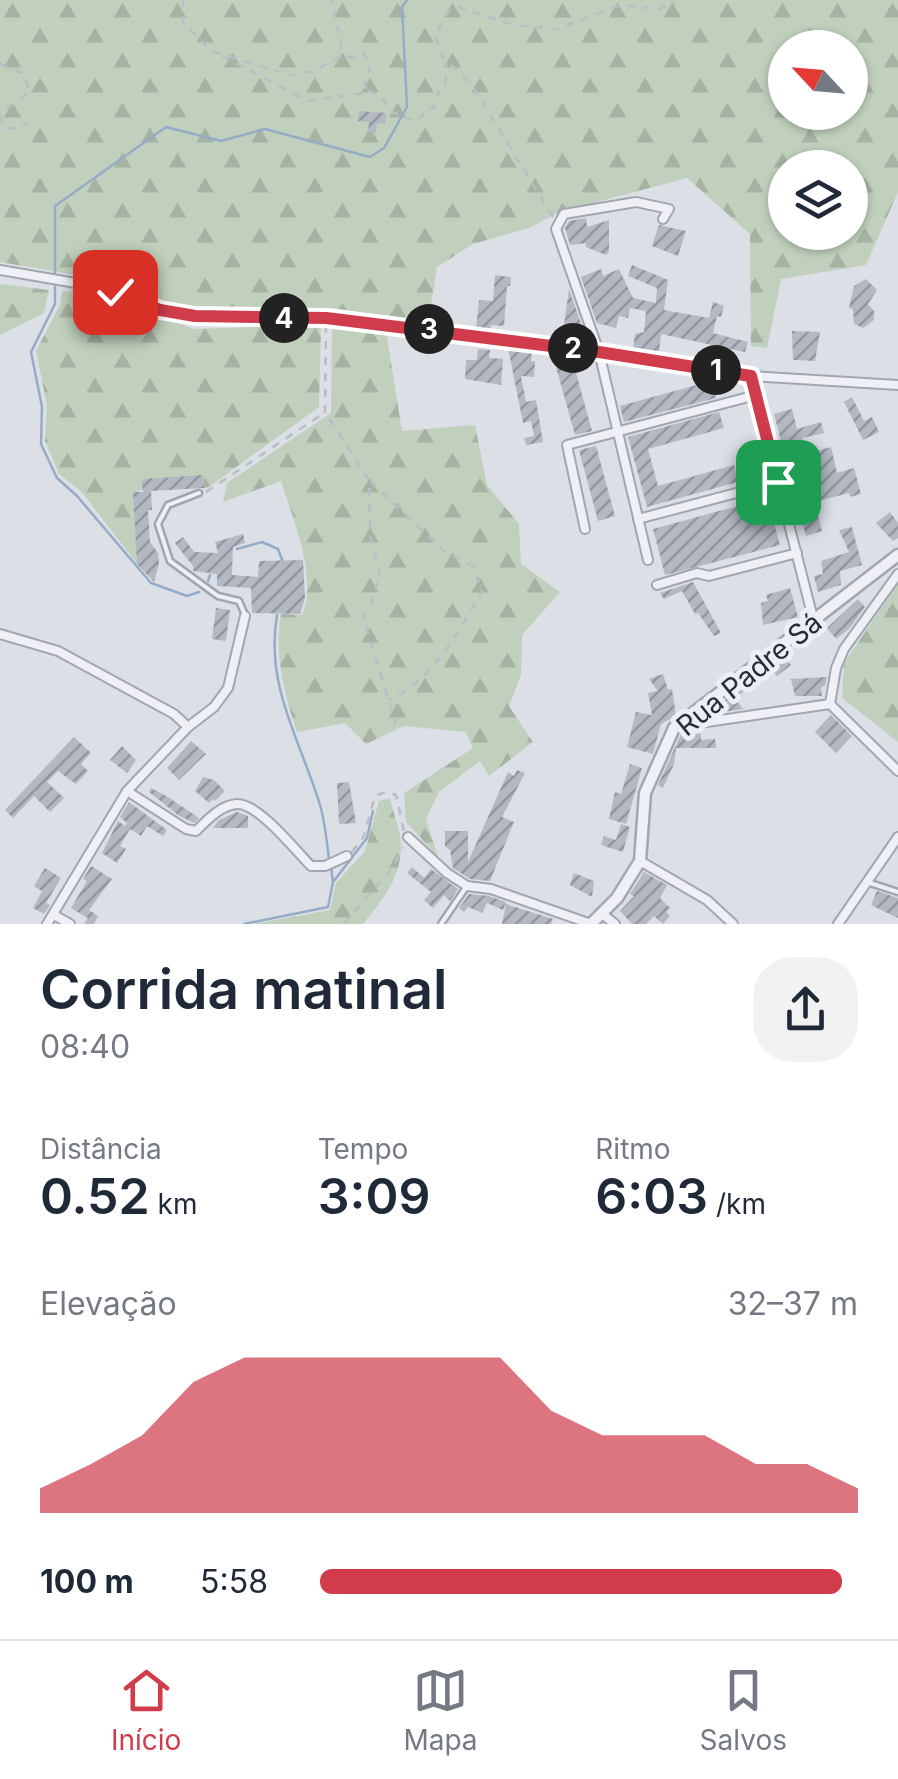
<!DOCTYPE html>
<html lang="pt">
<head>
<meta charset="utf-8">
<style>
	:root { --surface:#fff; --page:#f2f2f3; --text:#1f2937; --muted:#747a83; --line:#e0e1e3; --accent:#d03c4c }
	body { margin:0; font-family:Inter,sans-serif; background:var(--page); color:var(--text); height:100vh; display:flex; flex-direction:column; font-size:38px; white-space:nowrap }
	* { box-sizing:border-box; margin:0 }
	p { font-size:32px; color:var(--muted) }
	.icon { flex:none; width:55px; height:55px; fill:none; stroke:currentColor; stroke-width:2; stroke-linecap:round; stroke-linejoin:round }
	.map { position:relative; height:924px; overflow:hidden }
	.panel { display:flex; flex-direction:column; background:var(--surface); flex:1 }
	.panel>* { flex:none }
	.needle { width:65px; rotate:296deg }
	.fabs { position:absolute; left:768px; top:30px; display:grid; gap:20px }
	.fabs a { display:grid; place-items:center; width:100px; height:100px; border-radius:50%; background:var(--surface); box-shadow:0 2px 8px #0004; font-size:50px }
	.pin { position:absolute; display:grid; place-items:center; width:85px; height:85px; color:#fff; margin:-42px; border-radius:20px; box-shadow:0 5px 15px #0006 }
	.km { position:absolute; width:50px; height:50px; margin:-25px; border-radius:50%; background:#222; color:#fff; font-size:28px; line-height:50px; text-align:center }
	.round { display:grid; place-items:center; flex:none; width:105px; height:105px; border-radius:40px; background:var(--page) }
	.overview { display:flex; align-items:center; justify-content:space-between; height:170px; padding:0 40px }
	h1 { font-size:55px; font-weight:600; line-height:75px }
	.metrics { display:grid; grid-template-columns:repeat(3,1fr); gap:15px; height:170px; padding:10px 40px }
	.metrics div { display:grid; align-content:center }
	.metrics b { font-size:50px; font-weight:600 }
	.metrics small { font-size:28px; font-weight:400 }
	.metrics p { font-size:28px }
	.chart { height:280px; padding:20px 40px }
	.chart p { display:flex; justify-content:space-between }
	.chart svg { width:100%; height:180px; margin-top:10px; fill:var(--accent); opacity:.7 }
	ul { padding:0 40px; list-style:none; font-size:32px }
	li { display:grid; grid-template-columns:160px 120px 1fr; align-items:center; height:75px }
	li i { height:25px; border-radius:12px; background:var(--accent) }
	.tabs { display:flex; justify-content:space-around; align-items:center; height:140px; border-top:2px solid var(--line); background:var(--surface); font-size:28px; color:var(--muted) }
	.tabs a { display:grid; justify-items:center; gap:5px }
	.tabs .on { color:var(--accent) }
	.map>svg:first-child { display:block }
	.forest { fill:url(#forest-firs); fill-rule:evenodd }
	.lines { fill:none; stroke-linecap:round; stroke-linejoin:round }
	.stream { stroke:#95acc8; stroke-width:2.5 }
	.building { fill:url(#building-hatch) }
	.service-casing { stroke:#a1a6b0; stroke-width:9 }
	.minor-casing { stroke:#a1a6b0; stroke-width:12 }
	.tertiary-casing { stroke:#a1a6b0; stroke-width:15 }
	.path { stroke:#babdc5; stroke-width:2.5; stroke-dasharray:8 8; stroke-linecap:butt }
	.service { stroke:#eef0f5; stroke-width:4 }
	.minor { stroke:#eef0f5; stroke-width:8 }
	.tertiary { stroke:#eef0f5; stroke-width:10 }
	.route-casing { stroke:#fff; stroke-width:20 }
	.route { stroke:#d03c4c; stroke-width:12 }
	.labels { text-anchor:middle; dominant-baseline:central; stroke-width:10; stroke-linejoin:round; paint-order:stroke }
	.street-label { font-size:28px; fill:#252d3d; stroke:#ebeef4 }
</style>
</head>
<body>
<div class="map">
<svg width="898" height="924" viewBox="0 0 898 924">
	<defs>
		<pattern id="forest-firs" width="22" height="20" patternUnits="userSpaceOnUse" patternTransform="scale(2.5)"><rect width="22" height="20" fill="#c1d0bd"/><path d="M5 1l3.5 6h-7zM16 11l3.5 6h-7z" fill="#a6b3a3"/></pattern>
		<pattern id="building-hatch" width="6" height="6" patternUnits="userSpaceOnUse" patternTransform="scale(2.5)"><rect width="6" height="6" fill="#b3b8c3"/><path d="M-1 1l2-2M0 6l6-6M5 7l2-2" fill="none" stroke="#9196a0"/></pattern>
	</defs>
	<rect width="100%" height="100%" fill="#dcdfe6"/>
	<g class="forest">
		<path d="M0,0H898V192L866,265L781,279L767,348L751,346L750,234L687,178L559,212L529,228L473,244L437,267L428,324L333,308L198,311L158,305L93,278L0,262ZM785,48H850V112H785ZM785,168H850V232H785Z"/>
		<polygon points="0,284 49,290 44,313 0,335"/>
		<polygon points="62,291 109,295 194,329 321,325 319,407 209,487 204,488 203,476 134,492 137,564 81,491 59,474 45,441 47,405 36,351 60,305"/>
		<path d="M332,324L386,331L402,431L475,425L487,485L519,524L521,564L560,592L522,635L521,675L509,706L533,742L489,776L480,761L439,792L426,819L438,857L406,822L404,793L473,748L466,732L404,726L366,744L345,723L297,732C284,692 274,655 281,614L302,615C318,578 293,519 281,481L223,502L227,483L331,413Z"/>
		<polygon points="898,584 898,742 842,698 844,663"/>
		<path d="M390,798C393,813 401,832 401,845C401,879 383,899 363,924H254L330,910L336,883L365,851L379,801Z"/>
	</g>
	<g class="lines">
		<g class="stream">
			<polyline points="237,549 262,542 278,549 283,562"/>
			<polyline points="208,581 210,575"/>
			<polyline points="199,592 187,596 151,583 77,496 57,478 41,444 42,407 31,352 55,304 55,206 166,127 221,141 265,129 370,157 384,148 407,107 402,7 407,0"/>
			<path d="M277,615C265,687 300,739 320,805C325,822 327,842 329,860"/>
			<polyline points="333,882 367,838 373,811"/>
			<polyline points="244,924 328,907 333,882 331,867"/>
		</g>
	</g>
	<g class="building">
		<polygon points="359,111 386,113 385,124 377,123 376,133 368,132 369,122 358,121"/>
		<polygon points="586,218 587,227 609,220 609,252 606,255 586,247 586,243 570,245 565,228 569,221"/>
		<polygon points="659,225 686,231 678,256 652,246"/>
		<polygon points="632,265 668,280 664,310 709,318 713,302 724,306 721,317 717,316 713,333 748,342 745,352 661,334 659,353 633,350 635,334 644,332 646,311 630,308 628,318 619,316 616,328 597,323 581,277 601,269 603,276 619,269 633,298 656,303 657,288 628,276"/>
		<polygon points="495,275 511,277 510,286 507,286 504,326 491,325 491,331 476,329 479,300 493,301"/>
		<polygon points="866,279 877,290 868,304 874,311 874,320 863,328 854,324 853,310 849,307 854,286"/>
		<polygon points="569,289 584,332 576,341 562,340"/>
		<polygon points="792,331 820,332 815,361 793,360"/>
		<polygon points="508,348 532,351 531,361 535,361 534,377 521,376 526,402 536,400 543,442 526,445 524,438 534,436 531,421 523,423"/>
		<polygon points="478,349 490,350 489,358 503,359 501,385 465,379 466,360 477,360"/>
		<polygon points="573,362 592,431 575,435 556,367"/>
		<polygon points="711,381 716,398 624,422 620,406"/>
		<polygon points="852,397 864,421 872,417 879,432 863,440 844,402"/>
		<polygon points="792,409 797,429 821,422 824,433 802,438 806,454 831,447 837,473 854,468 861,494 850,497 849,493 815,502 822,531 806,536 774,414"/>
		<polygon points="719,412 724,428 648,449 658,486 734,465 738,482 647,507 628,437"/>
		<polygon points="596,446 615,516 598,521 579,450"/>
		<polygon points="203,475 204,488 151,491 152,510 148,510 150,542 158,553 159,564 154,582 137,564 133,492 143,492 142,479"/>
		<polygon points="767,498 780,545 665,575 653,529"/>
		<polygon points="890,512 898,523 898,538 893,541 876,523"/>
		<polygon points="852,527 862,565 840,571 841,585 818,592 814,576 823,574 821,561 849,552 839,530"/>
		<polygon points="243,534 245,543 233,547 232,575 258,577 259,561 303,560 305,598 300,614 252,613 251,588 217,586 217,574 193,571 193,566 175,543 183,537 194,552 218,553 215,542"/>
		<polygon points="693,582 721,633 714,636 698,613 695,614 682,591 664,599 660,593"/>
		<polygon points="790,588 798,617 763,625 761,603 768,601 766,595"/>
		<polygon points="858,599 865,607 849,629 836,639 827,628"/>
		<polygon points="216,608 230,610 226,641 212,639"/>
		<polygon points="783,655 791,665 777,676 773,671 735,698 743,709 723,712 718,705"/>
		<polygon points="663,674 668,690 672,689 676,716 661,724 653,754 627,747 636,712 652,715 648,693 658,691 649,679"/>
		<polygon points="827,677 825,686 821,687 822,696 795,696 791,679"/>
		<polygon points="831,715 852,736 836,753 815,732"/>
		<polygon points="686,730 700,730 701,740 715,739 716,748 676,748 674,764 663,788 658,785 681,734"/>
		<polygon points="74,737 91,753 81,764 88,771 76,784 58,771 47,782 64,798 50,812 34,796 13,818 5,810"/>
		<polygon points="191,741 206,754 179,780 167,768"/>
		<polygon points="122,746 136,760 127,773 110,760"/>
		<polygon points="630,764 642,768 626,824 609,819 615,792 621,794"/>
		<polygon points="517,770 525,773 502,817 514,822 490,881 470,879 453,868 450,850 445,846 445,831 468,831 468,862 508,772 514,776"/>
		<polygon points="203,777 214,780 225,791 215,801 213,799 209,803 195,791"/>
		<polygon points="349,782 356,823 339,824 337,783"/>
		<polygon points="151,788 168,797 199,818 194,823 178,815 149,792"/>
		<polygon points="129,802 167,830 163,836 147,826 141,836 130,829 120,846 126,849 117,863 102,853 118,821 125,826 127,823 120,817"/>
		<polygon points="237,812 248,816 248,828 213,828 219,820"/>
		<polygon points="621,824 630,827 623,852 601,845 604,836 616,840"/>
		<polygon points="91,866 112,879 89,910 98,916 94,924 84,924 88,918 71,908 87,881 83,879"/>
		<polygon points="412,867 424,878 431,869 458,889 450,901 444,895 433,908 424,900 431,892 407,873"/>
		<polygon points="45,868 61,878 46,903 50,905 44,914 33,908 42,891 34,886"/>
		<polygon points="644,872 667,885 660,898 670,908 666,912 670,916 663,924 654,916 646,924 632,924 620,911 634,896 630,894"/>
		<polygon points="574,873 594,881 592,897 570,885"/>
		<polygon points="877,891 898,898 898,918 871,905"/>
		<polygon points="469,894 489,896 506,902 503,910 487,903 482,913 468,907 464,912 459,908"/>
		<polygon points="506,904 553,919 551,924 502,924"/>
	</g>
	<g class="lines">
		<g class="service-casing">
			<g id="service">
				<polyline points="199,493 168,505 158,524 170,561 218,596 239,601 245,615"/>
				<polyline points="867,882 898,892"/>
				<polyline points="441,924 467,886"/>
			</g>
		</g>
		<g class="minor-casing">
			<g id="minor">
				<polyline points="0,270 93,286 159,310 195,316 326,318 599,352 751,376 898,385"/>
				<polyline points="751,376 814,622"/>
				<polyline points="638,519 778,482"/>
				<polyline points="585,529 567,445 756,395"/>
				<polyline points="648,560 599,352 556,229 564,214 636,202 669,209 663,219"/>
				<polyline points="657,585 697,573 709,576 797,553"/>
				<polyline points="0,634 58,651 174,714 188,727"/>
				<polyline points="830,704 836,668 844,649 898,574"/>
				<polyline points="683,721 693,724 830,704 898,771"/>
				<path d="M127,791L186,829L196,831C207,820 221,805 237,804C258,803 296,851 311,866H325L347,856"/>
				<polyline points="408,837 447,873 467,886 491,889 591,924"/>
				<polyline points="640,861 707,900 733,924"/>
				<polyline points="601,913 615,924"/>
				<polyline points="54,915 70,924"/>
				<polyline points="47,924 127,791 188,727 214,707 228,688 245,616"/>
				<polyline points="838,924 898,837"/>
			</g>
		</g>
		<g class="tertiary-casing">
			<polyline id="tertiary" points="591,924 617,898 640,861 645,793 674,728 898,555"/>
		</g>
		<g class="path">
			<polyline points="183,0 183,22 211,51 290,75 314,71 343,55 332,0"/>
			<polyline points="222,56 307,101 366,93 365,77 370,69 364,53 352,58 343,55"/>
			<polyline points="0,64 22,73 30,91 0,113"/>
			<polyline points="368,90 384,100 390,111 416,122 430,107 434,108 434,100 445,84 447,63"/>
			<polyline points="0,115 3,126 13,129 32,122"/>
			<polyline points="553,217 472,85 442,56 436,38 442,20 451,9 459,7 513,25 556,29 621,5 661,9 673,0"/>
			<polyline points="326,325 325,412 369,480 370,535 380,574 371,604 363,616 396,725"/>
			<path d="M370,481L444,551L474,567L482,592C459,631 432,681 389,700"/>
			<polyline points="206,492 324,413"/>
			<polyline points="352,852 364,836 375,796 385,792 396,795 404,831"/>
			<polyline points="344,924 393,867 403,847"/>
		</g>
		<use href="#service" class="service"/>
		<use href="#minor" class="minor"/>
		<use href="#tertiary" class="tertiary"/>
	</g>
	<g class="lines">
		<g class="route-casing">
			<polyline id="route" points="115,292 160,310 195,316 326,318 599,352 751,376 778,482"/>
		</g>
		<use href="#route" class="route"/>
	</g>
	<g class="labels">
		<g class="street-label">
			<text transform="translate(749 674) rotate(-39)">Rua Padre Sá</text>
		</g>
	</g>
</svg>
<div class="fabs">
<a><svg class="needle" viewBox="-14 -14 28 28"><path d="M0-13l5 13h-10z" fill="#e53935"/><path d="M0 13l5-13h-10z" fill="#747a83"/></svg></a>
<a><svg class="icon" aria-label="layers" viewBox="0 0 24 24"><path d="M12 4l9 5-9 5-9-5zM3 14l9 5 9-5"/></svg></a>
</div>
<div class="pin" style="left:778px;top:482px;background:#1e9e55"><svg class="icon" aria-label="arrive" viewBox="0 0 24 24"><path d="M6 21V4h12l-3 4 3 4H6"/></svg></div>
<div class="pin" style="left:115px;top:292px;background:#d93025"><svg class="icon" aria-label="check" viewBox="0 0 24 24"><path d="M5 12l5 5 9-10"/></svg></div>
<b class="km" style="left:716px;top:370px">1</b>
<b class="km" style="left:573px;top:348px">2</b>
<b class="km" style="left:429px;top:329px">3</b>
<b class="km" style="left:284px;top:318px">4</b>
</div>
<section class="panel">
<div class="overview"><div><h1>Corrida matinal</h1><p>08:40</p></div><a class="round"><svg class="icon" aria-label="share" viewBox="0 0 24 24"><path d="M12 15V3M7 8l5-5 5 5M5 13v7h14v-7"/></svg></a></div>
<div class="metrics">
<div><p>Distância</p><b>0.52<small> km</small></b></div>
<div><p>Tempo</p><b>3:09</b></div>
<div><p>Ritmo</p><b>6:03<small> /km</small></b></div>
</div>
<div class="chart"><p><span>Elevação</span>32–37 m</p>
<svg viewBox="0 0 160 44" preserveAspectRatio="none"><path d="M0 44V38L10 32L20 25L30 12L40 6L50 6L60 6L70 6L80 6L90 6L100 19L110 25L120 25L130 25L140 32L150 32L160 38V44z"/></svg>
</div>
<ul>
<li><b>100 m</b>5:58<i style="width:97%"></i></li>
</ul>
</section>
<nav class="tabs">
<a class="on"><svg class="icon" aria-label="home" viewBox="0 0 24 24"><path d="M3 11l9-7 9 7M6 9v11h12V9"/></svg>Início</a>
<a><svg class="icon" aria-label="map" viewBox="0 0 24 24"><path d="M3 6l6-2 6 2 6-2v14l-6 2-6-2-6 2zM9 4v14M15 6v14"/></svg>Mapa</a>
<a><svg class="icon" aria-label="saved" viewBox="0 0 24 24"><path d="M7 4h10v16l-5-4-5 4z"/></svg>Salvos</a>
</nav>
</body>
</html>
